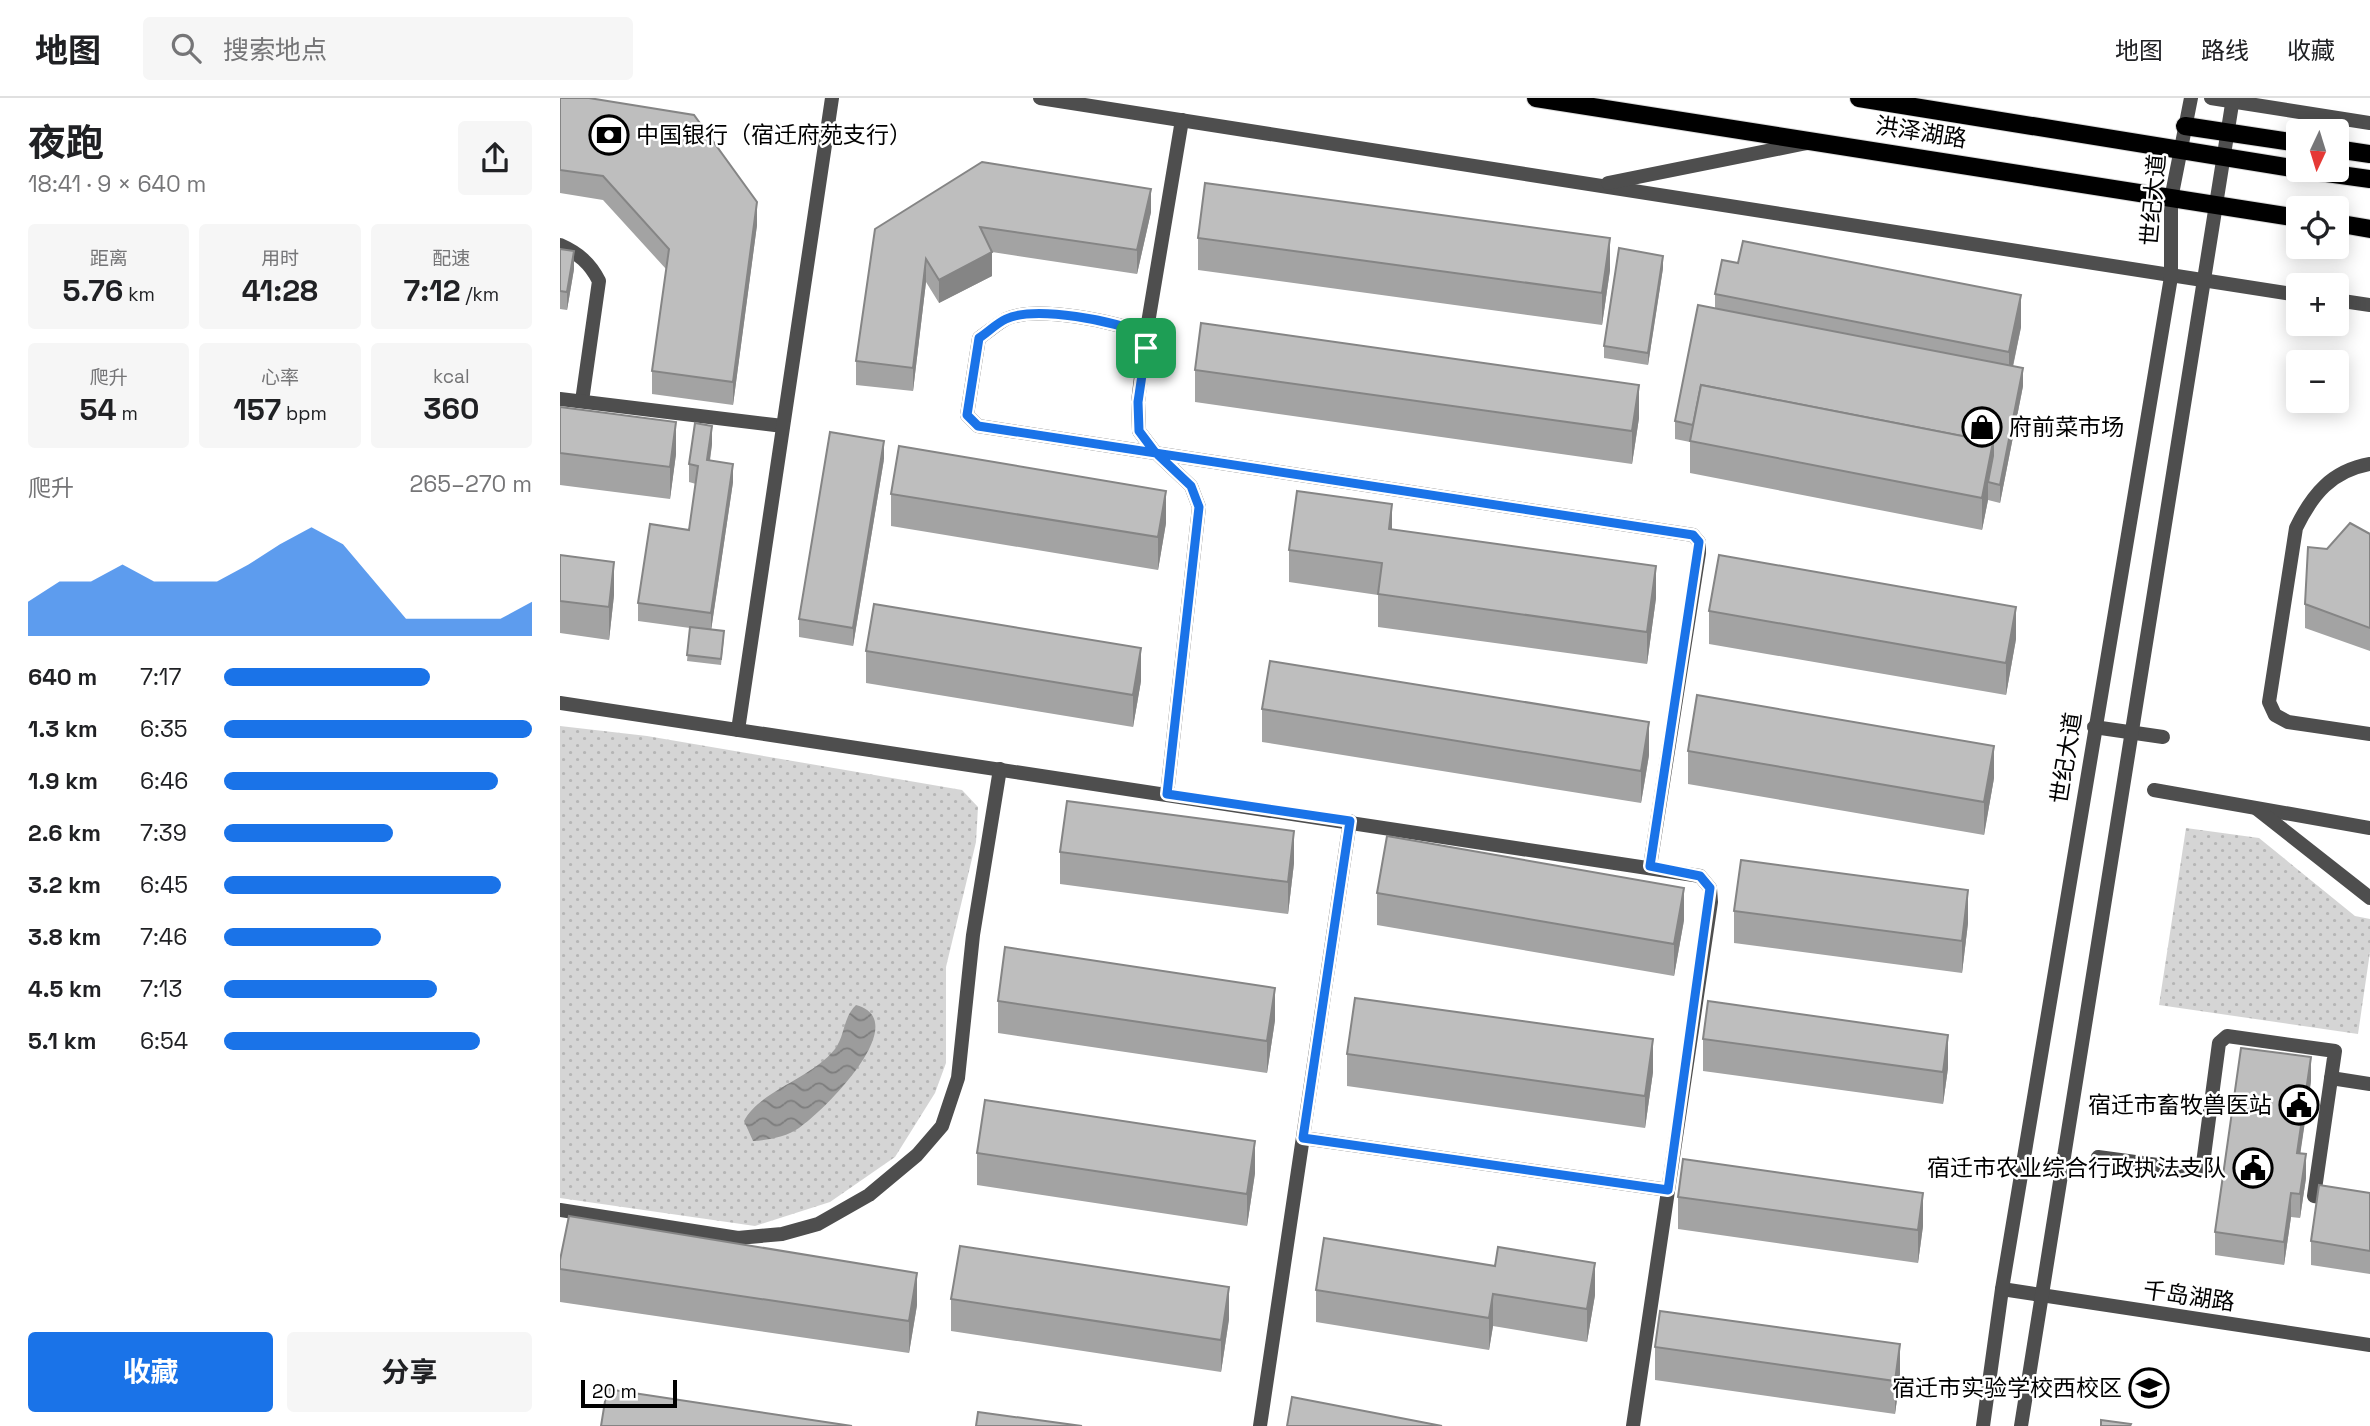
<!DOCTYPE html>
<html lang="zh">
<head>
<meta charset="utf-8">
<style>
	:root { --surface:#fff; --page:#f6f6f6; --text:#202124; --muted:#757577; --line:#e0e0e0; --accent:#1a73e8 }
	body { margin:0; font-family:"Space Grotesk","Noto Sans SC",sans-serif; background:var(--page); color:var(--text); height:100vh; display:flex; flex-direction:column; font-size:26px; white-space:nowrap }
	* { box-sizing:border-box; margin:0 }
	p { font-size:23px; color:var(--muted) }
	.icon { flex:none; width:38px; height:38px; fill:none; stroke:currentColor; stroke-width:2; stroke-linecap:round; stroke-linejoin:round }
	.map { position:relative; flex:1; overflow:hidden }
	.sheet { display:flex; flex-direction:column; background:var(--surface); width:560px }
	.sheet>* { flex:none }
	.needle { width:46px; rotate:184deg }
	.buttons { position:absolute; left:1726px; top:21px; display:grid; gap:14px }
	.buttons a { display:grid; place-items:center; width:63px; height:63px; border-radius:7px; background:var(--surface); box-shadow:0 4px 18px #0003; font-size:35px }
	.scale { position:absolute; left:21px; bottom:18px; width:96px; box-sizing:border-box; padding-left:7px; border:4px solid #000; border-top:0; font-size:19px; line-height:24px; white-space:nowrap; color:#000; -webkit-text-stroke:5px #fff; paint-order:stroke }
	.pin { position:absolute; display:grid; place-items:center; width:60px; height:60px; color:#fff; margin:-30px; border-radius:14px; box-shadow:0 4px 10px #0006 }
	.round { display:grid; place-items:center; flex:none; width:74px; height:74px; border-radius:7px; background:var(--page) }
	.overview { display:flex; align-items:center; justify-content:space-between; height:119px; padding:0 28px }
	h1 { font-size:38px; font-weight:700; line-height:52px }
	.figures { display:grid; grid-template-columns:repeat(3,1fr); gap:10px; height:119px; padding:7px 28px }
	.figures div { display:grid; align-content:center; border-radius:7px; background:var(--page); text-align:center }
	.figures b { font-size:30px; font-weight:700 }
	.figures small { font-size:19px; font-weight:400 }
	.figures p { font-size:19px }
	.chart { height:196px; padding:14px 28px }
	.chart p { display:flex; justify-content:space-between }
	.chart svg { width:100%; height:126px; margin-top:7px; fill:var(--accent); opacity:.7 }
	.cta { display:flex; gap:14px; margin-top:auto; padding:14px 28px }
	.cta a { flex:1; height:80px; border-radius:7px; background:var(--accent); color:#fff; font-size:28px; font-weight:700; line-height:80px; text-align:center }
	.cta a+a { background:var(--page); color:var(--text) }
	ul { padding:0 28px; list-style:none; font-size:23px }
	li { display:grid; grid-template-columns:112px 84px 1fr; align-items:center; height:52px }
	li i { height:18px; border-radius:9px; background:var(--accent) }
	header { display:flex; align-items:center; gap:42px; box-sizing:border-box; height:98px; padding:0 35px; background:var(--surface); border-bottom:2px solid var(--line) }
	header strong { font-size:33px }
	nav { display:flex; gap:38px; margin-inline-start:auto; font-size:24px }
	.search { width:490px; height:63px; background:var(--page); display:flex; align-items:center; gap:18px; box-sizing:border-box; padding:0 24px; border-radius:7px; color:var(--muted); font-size:26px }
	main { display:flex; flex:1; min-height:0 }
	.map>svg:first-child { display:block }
	.grass { fill:url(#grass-dots) }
	.water { fill:url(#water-waves) }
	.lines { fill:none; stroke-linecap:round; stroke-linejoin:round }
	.primary-casing { stroke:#dbdbdb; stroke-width:20 }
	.service { stroke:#4e4e4e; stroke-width:14 }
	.minor { stroke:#4e4e4e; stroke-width:14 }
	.tertiary { stroke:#4e4e4e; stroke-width:14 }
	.primary { stroke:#000; stroke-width:18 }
	.wall { fill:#a3a3a3 }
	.shaded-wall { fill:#858585 }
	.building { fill:#bebebe; stroke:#858585; stroke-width:2 }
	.route-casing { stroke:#fff; stroke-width:14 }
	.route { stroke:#1a73e8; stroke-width:9 }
	.labels { text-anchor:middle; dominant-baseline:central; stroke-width:5; stroke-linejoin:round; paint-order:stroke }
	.street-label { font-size:23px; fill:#000; stroke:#fff }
	.poi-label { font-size:23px; fill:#000; stroke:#fff; text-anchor:end }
</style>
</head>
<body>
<header>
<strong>地图</strong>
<div class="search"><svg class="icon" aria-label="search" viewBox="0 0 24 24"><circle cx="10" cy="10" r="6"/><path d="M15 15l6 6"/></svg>搜索地点</div>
<nav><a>地图</a><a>路线</a><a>收藏</a></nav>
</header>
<main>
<section class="sheet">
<div class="overview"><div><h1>夜跑</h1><p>18:41 · 9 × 640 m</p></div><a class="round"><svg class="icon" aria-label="share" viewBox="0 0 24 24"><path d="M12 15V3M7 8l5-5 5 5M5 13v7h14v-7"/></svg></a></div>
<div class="figures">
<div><p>距离</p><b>5.76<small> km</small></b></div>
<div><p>用时</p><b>41:28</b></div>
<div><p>配速</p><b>7:12<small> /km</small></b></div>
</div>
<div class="figures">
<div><p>爬升</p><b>54<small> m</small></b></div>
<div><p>心率</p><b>157<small> bpm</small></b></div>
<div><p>kcal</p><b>360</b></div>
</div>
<div class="chart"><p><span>爬升</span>265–270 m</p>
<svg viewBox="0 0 160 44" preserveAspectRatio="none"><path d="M0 44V32L10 25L20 25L30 19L40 25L50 25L60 25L70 19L80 12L90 6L100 12L110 25L120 38L130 38L140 38L150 38L160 32V44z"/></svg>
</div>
<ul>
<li><b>640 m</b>7:17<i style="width:67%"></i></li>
<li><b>1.3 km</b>6:35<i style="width:100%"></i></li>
<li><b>1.9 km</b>6:46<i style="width:89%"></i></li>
<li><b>2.6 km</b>7:39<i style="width:55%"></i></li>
<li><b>3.2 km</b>6:45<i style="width:90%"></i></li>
<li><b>3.8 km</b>7:46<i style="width:51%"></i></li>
<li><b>4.5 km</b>7:13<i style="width:69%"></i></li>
<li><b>5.1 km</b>6:54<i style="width:83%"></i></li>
</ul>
<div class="cta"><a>收藏</a><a>分享</a></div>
</section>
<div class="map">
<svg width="1810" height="1328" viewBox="0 0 1810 1328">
	<defs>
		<pattern id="grass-dots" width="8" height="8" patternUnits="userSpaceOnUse" patternTransform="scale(1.75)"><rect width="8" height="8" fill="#d5d5d5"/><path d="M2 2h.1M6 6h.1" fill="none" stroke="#b5b5b5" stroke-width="1.8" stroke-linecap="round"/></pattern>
		<pattern id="water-waves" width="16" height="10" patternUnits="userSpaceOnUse" patternTransform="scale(1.75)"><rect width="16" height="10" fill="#9c9c9c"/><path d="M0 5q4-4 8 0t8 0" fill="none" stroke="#7d7d7d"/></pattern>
	</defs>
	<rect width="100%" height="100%" fill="#fff"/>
	<g class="grass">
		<polygon points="0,628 87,638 402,692 418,709 416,744 386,869 386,965 375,995 335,1059 270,1104 195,1128 0,1100"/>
		<polygon points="1626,730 1699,740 1795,818 1810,821 1810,854 1798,936 1599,907"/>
	</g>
	<path class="water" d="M296,907C355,923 263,1014 239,1030C226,1039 208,1042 193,1043L184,1023C199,993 251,981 275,951C285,938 283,919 296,907Z"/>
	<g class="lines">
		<g class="primary-casing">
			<g id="primary">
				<polyline points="976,0 1738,120"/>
				<polyline points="1299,0 1738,71"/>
				<polyline points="1625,28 1738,45"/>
				<polyline points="1776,51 1810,56"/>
				<polyline points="1745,72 1810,81"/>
				<polyline points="1776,125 1810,131"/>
			</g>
		</g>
		<g class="service">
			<polyline points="480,0 1738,197"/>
			<polyline points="1651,0 1810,25"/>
			<polyline points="1048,85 1247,45"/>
			<path d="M0,147C18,155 30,165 39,183L22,303"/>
			<polyline points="1776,202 1810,207"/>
			<polyline points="586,237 622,22"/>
			<polyline points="0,301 223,328"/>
			<path d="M1810,366C1771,373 1752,397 1736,430L1709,604L1715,617L1728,624L1810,636"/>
			<polyline points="0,605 1140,778 1150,790 1151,804 1073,1328"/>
			<polyline points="1534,629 1603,639"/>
			<polyline points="178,632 272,0"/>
			<polyline points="1594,692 1810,730"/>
			<path d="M607,696L639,409L631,388L594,353L579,333L578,304L586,237C556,223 476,207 446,221C437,226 428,234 419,240L407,317L418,328L1133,437L1139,444V455L1090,768"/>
			<polyline points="1697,711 1810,800"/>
			<polyline points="1771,980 1810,986"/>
			<polyline points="743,1040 1108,1092"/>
			<polyline points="1538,1059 1642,1073 1659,945 1667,938 1775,953 1754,1098 1810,1106"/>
			<polyline points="0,1112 178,1140 222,1136 258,1126 309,1097 357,1057 382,1028 398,980 413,837 440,671"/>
			<polyline points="700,1328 790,723"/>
		</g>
		<polyline class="minor" points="1442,1191 1810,1247"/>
		<g class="tertiary">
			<polyline points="1423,1328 1442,1191 1611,179 1611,101 1631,0"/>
			<polyline points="1461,1328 1673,0"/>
		</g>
		<use href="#primary" class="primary"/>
	</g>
	<g class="wall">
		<polygon points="0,0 197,127 173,307 92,296 92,273 106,171 43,102 0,95"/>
		<polygon points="591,114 577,176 432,154 432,178 379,205 366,184 353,293 296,287 296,263 315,131"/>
		<polygon points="638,140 1050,172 1042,227 638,172"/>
		<polygon points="0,151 14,171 7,212 0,211"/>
		<polygon points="1103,170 1088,267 1044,260 1044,248"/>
		<polygon points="1155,196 1461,229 1453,269 1463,288 1440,405 1428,402 1422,432 1130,375 1130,344 1115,341 1115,323 1155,210"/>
		<polygon points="635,272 1079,320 1072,366 635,304"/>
		<polygon points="0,309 116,356 110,401 0,387"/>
		<polygon points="152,346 150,363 173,384 151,532 164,540 161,567 127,563 130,530 78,523 78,505 129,432 136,386 129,384 129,366"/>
		<polygon points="324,361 293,548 239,539 239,521"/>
		<polygon points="331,396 606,425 598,472 331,428"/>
		<polygon points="832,431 1096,500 1087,566 818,529 818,497 729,484 729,452"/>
		<polygon points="1810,436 1810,553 1745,530 1745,506 1767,451"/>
		<polygon points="0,457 54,497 49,542 0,535"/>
		<polygon points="1149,513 1456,541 1446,597 1149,546"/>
		<polygon points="306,553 581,583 573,629 306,585"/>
		<polygon points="702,611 1089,657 1081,705 702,644"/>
		<polygon points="1128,653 1434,680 1424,737 1128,686"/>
		<polygon points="500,754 734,765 728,816 500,786"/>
		<polygon points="817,795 1124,822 1114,878 817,827"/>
		<polygon points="1174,813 1408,825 1402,875 1174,845"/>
		<polygon points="438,903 715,922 707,975 438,935"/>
		<polygon points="1143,941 1388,970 1383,1006 1143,973"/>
		<polygon points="787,956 1093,974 1085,1030 787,988"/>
		<polygon points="1751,983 1740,1055 1746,1080 1740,1120 1731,1119 1724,1167 1655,1157 1655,1134"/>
		<polygon points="417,1055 695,1075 687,1128 417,1087"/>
		<polygon points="1810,1095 1810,1176 1751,1167 1751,1143"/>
		<polygon points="1118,1099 1363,1128 1358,1165 1118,1131"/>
		<polygon points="0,1162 357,1207 349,1255 0,1204"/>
		<polygon points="756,1192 1035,1197 1027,1244 933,1228 929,1252 756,1224"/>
		<polygon points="391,1201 669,1221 661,1274 391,1233"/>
		<polygon points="1095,1249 1340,1279 1335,1316 1095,1282"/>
	</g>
	<g class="shaded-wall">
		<polygon points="591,91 591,114 577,176 577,152"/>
		<polygon points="197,104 197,127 173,307 173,284"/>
		<polygon points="1050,140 1050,172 1042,227 1042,195"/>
		<polygon points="14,153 14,171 7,212 7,194"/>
		<polygon points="432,154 432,178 379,205 379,182"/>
		<polygon points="1103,158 1103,170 1088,267 1088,255"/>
		<polygon points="366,161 366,184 353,293 353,270"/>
		<polygon points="1461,197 1461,229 1449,286 1449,254"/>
		<polygon points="1463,270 1463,288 1440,405 1440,387"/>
		<polygon points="1079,287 1079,320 1072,366 1072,333"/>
		<polygon points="116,324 116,356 110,401 110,369"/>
		<polygon points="152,328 152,346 147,380 147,362"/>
		<polygon points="324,343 324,361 293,548 293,530"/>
		<polygon points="1433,344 1433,376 1428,384 1428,402 1422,432 1422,400"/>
		<polygon points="173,366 173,384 151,533 151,515"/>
		<polygon points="606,393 606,425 598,472 598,439"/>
		<polygon points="832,406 832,438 829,431"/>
		<polygon points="54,464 54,497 49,542 49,509"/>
		<polygon points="1096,468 1096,500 1087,566 1087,534"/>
		<polygon points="1456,509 1456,541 1446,597 1446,565"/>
		<polygon points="581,550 581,583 573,629 573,597"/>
		<polygon points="1089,624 1089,657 1081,705 1081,673"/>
		<polygon points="1434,648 1434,680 1424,737 1424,704"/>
		<polygon points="734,733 734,765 728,816 728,784"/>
		<polygon points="1124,790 1124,822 1114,878 1114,846"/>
		<polygon points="1408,792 1408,825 1402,875 1402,843"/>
		<polygon points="715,890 715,922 707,975 707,943"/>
		<polygon points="1388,937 1388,970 1383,1006 1383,974"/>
		<polygon points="1093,941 1093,974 1085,1030 1085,998"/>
		<polygon points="1751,959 1751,983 1737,1078 1737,1055"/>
		<polygon points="695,1043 695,1075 687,1128 687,1096"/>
		<polygon points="1746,1056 1746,1080 1740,1120 1740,1096"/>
		<polygon points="1363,1095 1363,1128 1358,1165 1358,1132"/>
		<polygon points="1731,1095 1731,1119 1724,1167 1724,1144"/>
		<polygon points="1035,1165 1035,1197 1027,1244 1027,1211"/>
		<polygon points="357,1175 357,1207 349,1255 349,1223"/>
		<polygon points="669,1189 669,1221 661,1274 661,1242"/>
		<polygon points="933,1196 933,1228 929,1252 929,1220"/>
		<polygon points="1340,1246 1340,1279 1335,1316 1335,1283"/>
	</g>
	<g class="building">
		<polygon points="0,0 29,0 134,17 197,104 173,284 92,273 109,151 43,78 0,72"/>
		<polygon points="422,64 591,91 577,152 420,129 432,154 379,182 366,161 353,270 296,263 315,131"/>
		<polygon points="645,85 1050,140 1042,195 638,140"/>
		<polygon points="1183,143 1461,197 1449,254 1155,196 1162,162 1178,165"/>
		<polygon points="1059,150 1103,158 1088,255 1044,248"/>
		<polygon points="0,151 14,153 7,194 0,193"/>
		<polygon points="1138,207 1463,270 1440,387 1428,384 1433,358 1433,344 1141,287 1133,327 1115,323"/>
		<polygon points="641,225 1079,287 1072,333 635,272"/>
		<polygon points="1141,287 1433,344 1422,400 1130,343"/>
		<polygon points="0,309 116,324 110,369 0,355"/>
		<polygon points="135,325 152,328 147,362 173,366 151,515 78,505 90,426 129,432 138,368 129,366"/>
		<polygon points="270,334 324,343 293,530 239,521"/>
		<polygon points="339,348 606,393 598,439 331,396"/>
		<polygon points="737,393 832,406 829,431 1096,468 1087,534 818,496 822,465 729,452"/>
		<polygon points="1790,425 1810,436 1810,530 1745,506 1748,449 1767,451"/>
		<polygon points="0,457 54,464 49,509 0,503"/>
		<polygon points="1159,457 1456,509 1446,565 1149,513"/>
		<polygon points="314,506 581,550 573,597 306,553"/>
		<polygon points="130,529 164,533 161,561 127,557"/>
		<polygon points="710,563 1089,624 1081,673 702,611"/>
		<polygon points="1137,597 1434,648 1424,704 1128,653"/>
		<polygon points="507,703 734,733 728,784 500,754"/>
		<polygon points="827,738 1124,790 1114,846 817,795"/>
		<polygon points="1181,762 1408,792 1402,843 1174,813"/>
		<polygon points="445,849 715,890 707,943 438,903"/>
		<polygon points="795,900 1093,941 1085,998 787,956"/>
		<polygon points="1148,903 1388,937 1383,974 1143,941"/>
		<polygon points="1681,950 1751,959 1737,1055 1746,1056 1740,1096 1731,1095 1724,1144 1655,1134"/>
		<polygon points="425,1002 695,1043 687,1096 417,1055"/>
		<polygon points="1123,1061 1363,1095 1358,1132 1118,1099"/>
		<polygon points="1759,1087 1810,1095 1810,1153 1751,1143"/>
		<polygon points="9,1118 357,1175 349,1223 0,1171 0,1162"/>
		<polygon points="764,1140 935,1168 938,1149 1035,1165 1027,1211 933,1196 929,1220 756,1192"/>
		<polygon points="400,1148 669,1189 661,1242 391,1201"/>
		<polygon points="1100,1213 1340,1246 1335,1283 1095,1249"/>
		<polygon points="47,1291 292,1328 41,1328"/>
		<polygon points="732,1299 882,1328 727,1328"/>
		<polygon points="418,1314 522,1328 416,1328"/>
		<polygon points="1541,1322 1571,1326 1570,1328 1541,1328"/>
	</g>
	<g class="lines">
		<g class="route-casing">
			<path id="route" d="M586,250L578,304L579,333L594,353L631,388L639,409L607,696L790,723L743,1040L1108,1092L1150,790L1140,778L1090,768L1139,444L1133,437L418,328L407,317L419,240C428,234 437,225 446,221C476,207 556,223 586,237V250"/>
		</g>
		<use href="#route" class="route"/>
	</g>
	<defs>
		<g id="bank-ring" transform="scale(2.0125)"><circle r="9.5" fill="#fff" stroke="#000" stroke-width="1.5"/><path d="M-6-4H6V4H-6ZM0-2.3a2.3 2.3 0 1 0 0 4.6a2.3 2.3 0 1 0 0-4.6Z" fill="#000"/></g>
		<g id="shop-ring" transform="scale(2.0125)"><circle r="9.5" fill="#fff" stroke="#000" stroke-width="1.5"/><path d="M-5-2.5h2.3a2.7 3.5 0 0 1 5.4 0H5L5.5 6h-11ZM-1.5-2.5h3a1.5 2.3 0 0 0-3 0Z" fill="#000"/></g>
		<g id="civic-ring" transform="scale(2.0125)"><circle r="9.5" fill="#fff" stroke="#000" stroke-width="1.5"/><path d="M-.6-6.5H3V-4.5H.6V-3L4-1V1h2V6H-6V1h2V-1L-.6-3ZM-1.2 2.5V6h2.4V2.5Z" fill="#000"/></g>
		<g id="school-ring" transform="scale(2.0125)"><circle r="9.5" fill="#fff" stroke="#000" stroke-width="1.5"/><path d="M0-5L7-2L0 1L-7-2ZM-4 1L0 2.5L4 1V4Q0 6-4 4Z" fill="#000"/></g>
	</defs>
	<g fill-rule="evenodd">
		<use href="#bank-ring" x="49" y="37"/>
		<use href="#shop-ring" x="1422" y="329"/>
		<use href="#civic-ring" x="1739" y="1007"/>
		<use href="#civic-ring" x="1693" y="1070"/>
		<use href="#school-ring" x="1589" y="1290"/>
	</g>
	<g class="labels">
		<g class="street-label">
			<text transform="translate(1361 34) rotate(9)">洪泽湖路</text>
			<text transform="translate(1593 102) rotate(-85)">世纪大道</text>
			<text transform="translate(1506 660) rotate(-81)">世纪大道</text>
			<text transform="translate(1629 1198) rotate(8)">千岛湖路</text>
		</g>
		<g class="poi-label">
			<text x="76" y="37" text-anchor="start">中国银行（宿迁府苑支行）</text>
			<text x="1449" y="329" text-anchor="start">府前菜市场</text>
			<text x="1712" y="1007">宿迁市畜牧兽医站</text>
			<text x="1666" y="1070">宿迁市农业综合行政执法支队</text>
			<text x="1562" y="1290">宿迁市实验学校西校区</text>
		</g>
	</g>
</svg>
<div class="buttons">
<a><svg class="needle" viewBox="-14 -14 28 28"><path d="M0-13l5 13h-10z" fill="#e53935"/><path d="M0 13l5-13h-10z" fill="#757577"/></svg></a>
<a><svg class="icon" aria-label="locate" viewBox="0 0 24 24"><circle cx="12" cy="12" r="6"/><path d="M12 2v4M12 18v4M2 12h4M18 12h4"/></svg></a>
<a>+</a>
<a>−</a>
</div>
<div class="scale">20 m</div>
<div class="pin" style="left:586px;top:250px;background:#1e9e55"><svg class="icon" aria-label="arrive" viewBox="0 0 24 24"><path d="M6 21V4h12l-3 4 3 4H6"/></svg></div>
</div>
</main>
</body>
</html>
